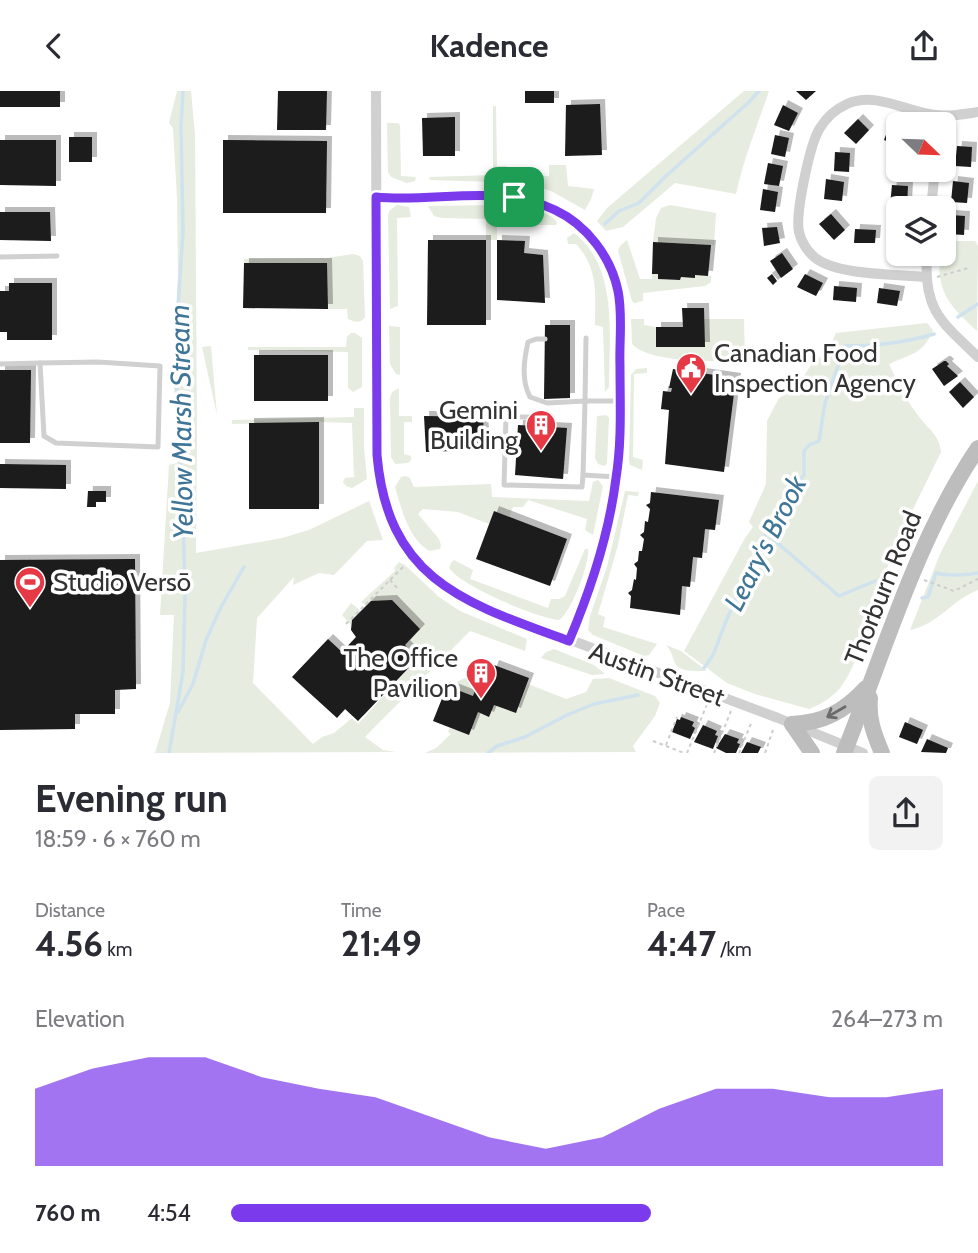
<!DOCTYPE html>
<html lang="en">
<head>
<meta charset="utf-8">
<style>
	:root { --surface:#fff; --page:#f2f2f3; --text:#2b2b33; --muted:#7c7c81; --accent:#7c3aed }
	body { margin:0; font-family:Cabin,sans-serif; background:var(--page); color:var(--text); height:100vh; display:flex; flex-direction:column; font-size:26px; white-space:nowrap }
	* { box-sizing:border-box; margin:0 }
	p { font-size:23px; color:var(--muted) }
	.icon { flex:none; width:38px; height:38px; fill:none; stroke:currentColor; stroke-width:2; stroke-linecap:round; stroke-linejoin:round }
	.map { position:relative; height:662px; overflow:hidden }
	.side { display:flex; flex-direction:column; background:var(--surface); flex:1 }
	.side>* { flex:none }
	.needle { width:46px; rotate:113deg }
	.tools { position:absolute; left:886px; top:21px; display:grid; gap:14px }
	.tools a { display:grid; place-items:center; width:70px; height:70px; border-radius:10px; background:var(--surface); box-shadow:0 2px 5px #0004; font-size:35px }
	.pin { position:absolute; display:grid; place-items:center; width:60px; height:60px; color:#fff; margin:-30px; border-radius:14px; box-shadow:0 4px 10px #0006 }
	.round { display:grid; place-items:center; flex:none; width:74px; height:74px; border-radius:10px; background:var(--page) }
	.overview { display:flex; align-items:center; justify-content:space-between; height:119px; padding:0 35px }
	h1 { font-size:38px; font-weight:700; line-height:52px }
	.metrics { display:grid; grid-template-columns:repeat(3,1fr); gap:10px; height:119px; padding:7px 35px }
	.metrics div { display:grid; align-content:center }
	.metrics b { font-size:35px; font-weight:700 }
	.metrics small { font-size:19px; font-weight:400 }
	.metrics p { font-size:19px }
	.chart { height:196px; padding:14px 35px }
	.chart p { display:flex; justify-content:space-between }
	.chart svg { width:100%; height:126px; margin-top:7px; fill:var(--accent); opacity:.7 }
	ul { padding:0 35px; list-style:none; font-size:23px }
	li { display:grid; grid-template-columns:112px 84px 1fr; align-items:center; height:52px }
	li i { height:18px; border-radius:9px; background:var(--accent) }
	header { display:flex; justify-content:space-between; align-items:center; height:91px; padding:0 35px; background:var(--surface); font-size:32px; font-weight:700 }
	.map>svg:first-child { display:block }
	.green { fill:#e6ecdf }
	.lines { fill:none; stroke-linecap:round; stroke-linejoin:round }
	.stream { stroke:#cfe2ee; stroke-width:3.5 }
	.building { fill:#1a1a1a; filter:url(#shadow) }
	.path { stroke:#cdcdcd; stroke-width:2; stroke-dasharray:3.5 3.5; stroke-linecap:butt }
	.lane { stroke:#d0d0d0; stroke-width:5 }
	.street { stroke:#d0d0d0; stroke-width:10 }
	.secondary { stroke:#bdbdbd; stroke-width:16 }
	.oneway { stroke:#6a6a6a }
	.route-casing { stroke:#fff; stroke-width:14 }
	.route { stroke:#7c3aed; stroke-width:9 }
	.labels { text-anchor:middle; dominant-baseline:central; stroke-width:7; stroke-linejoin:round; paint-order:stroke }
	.poi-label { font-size:26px; fill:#333; stroke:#fff; text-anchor:start }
	.street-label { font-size:26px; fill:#333; stroke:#fff }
	.water-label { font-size:28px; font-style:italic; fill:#3f7597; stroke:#fff }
</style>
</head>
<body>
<header><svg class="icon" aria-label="back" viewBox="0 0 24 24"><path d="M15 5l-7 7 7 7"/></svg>Kadence<svg class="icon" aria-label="share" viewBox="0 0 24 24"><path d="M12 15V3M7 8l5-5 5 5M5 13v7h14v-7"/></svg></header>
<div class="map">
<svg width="978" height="662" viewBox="0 0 978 662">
	<defs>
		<filter id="shadow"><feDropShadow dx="5" dy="-5" stdDeviation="0" flood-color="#0004"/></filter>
	</defs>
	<rect width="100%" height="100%" fill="#fff"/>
	<g class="green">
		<polygon points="177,0 191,0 195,43 197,343 196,462 282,447 309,439 369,410 383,449 367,450 334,484 319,482 293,494 294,486 257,527 253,592 313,653 322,646 334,642 352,627 358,633 418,567 405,554 419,537 392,510 371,510 366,515 361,511 395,480 394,477 399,471 405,474 439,506 460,520 527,548 525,560 470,540 365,646 383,659 396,661 155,662 170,612 174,524 160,524 169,374 177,372 173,269 178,188 177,107 173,37 169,32"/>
		<path d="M744,0H769C757,36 744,66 736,103L675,92L623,136L606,140L597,130L607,117Z"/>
		<polygon points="493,15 496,15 497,75 507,75 506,88 496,91 430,89 429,86 493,84"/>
		<polygon points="387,32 398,32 400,34 401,85 416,86 415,90 407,92 391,86 388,81"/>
		<polygon points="549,74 566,74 568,95 594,98 591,108 585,119 551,100 528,93 527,86 549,85"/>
		<polygon points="397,114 409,116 411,126 397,127 398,215 390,218 388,124 390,119"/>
		<path d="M495,114C515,115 543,114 557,131L556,134H529V123L497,122V149H486V128L442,127L434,125L428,115Z"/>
		<polygon points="670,114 716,122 714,154 653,151 656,127 661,117"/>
		<path d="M574,142C619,176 609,247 609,296L605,301L603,236L595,234C595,203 599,178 576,153H568L567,147Z"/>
		<polygon points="627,149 640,188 652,188 652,183 658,183 658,188 680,189 681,186 695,184 711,185 711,191 705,195 643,202 643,210 634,212 632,210 618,160 620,155"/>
		<path d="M943,150H975L978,155L977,240C961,225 943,210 940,186C938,172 943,162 943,150Z"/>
		<path d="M353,163L360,165L363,170L365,226C360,233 355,231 348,228L347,218H328L327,172H244V168L327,167Z"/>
		<path d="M631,228H644V234L656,236L657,256H704V228H744L745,270C717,270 651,273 632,253Z"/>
		<path d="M927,232L933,239C923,264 910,263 889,273C897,290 905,307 917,323C926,336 940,344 941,361C919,406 896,451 879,498C867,530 862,564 843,593C835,605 822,613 809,618L755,603L727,592L684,560L745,447L753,436L749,431L766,393L767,330L779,307L795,298L815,268L826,264L836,242Z"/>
		<polygon points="389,235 400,236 400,284 396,283 390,273"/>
		<polygon points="351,242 355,242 362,247 362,296 353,301 348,297 348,261 248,259 248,256 346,256 347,246"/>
		<polygon points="211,255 217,324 202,256"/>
		<polygon points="647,277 647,282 634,283 633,366 643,369 642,379 630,374 629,370 631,284 636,278"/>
		<polygon points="399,297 399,325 412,325 412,331 404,331 404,363 411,365 411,369 408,372 395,373 391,366 390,307 392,301"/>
		<polygon points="354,317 364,317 364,357 367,388 352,397 346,395 343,391 345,387 354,386 352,332 319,331 232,333 232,329 354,326"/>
		<polygon points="606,324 609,327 607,372 605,375 598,373 595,367 597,325"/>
		<path d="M406,385L410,387L414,396L491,393L492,406L589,410L593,391L598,389L603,395L593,444L585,439L587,428L528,409L523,416H513L509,426L494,420L489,433L458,421L423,418L418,423L439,448L441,454L440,458L430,460C409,449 401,417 395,396L401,386Z"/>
		<path d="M978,390V499C950,510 939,533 910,539L940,463Z"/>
		<polygon points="625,400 639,401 638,405 628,404 618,454 598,523 605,526 603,536 657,553 649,564 644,565 593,544 588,539 590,525 607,476"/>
		<path d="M585,458H588C590,472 571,522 559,529C537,527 461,495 449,477L451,472L454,469L473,479L470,488L548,517L551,508H559L565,505Z"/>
		<polygon points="351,512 361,520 352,529 351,534 342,524"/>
		<path d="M666,554L681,560L707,580C697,580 678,582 674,570C672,563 671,560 666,554Z"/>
		<polygon points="554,558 594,574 605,583 592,584 541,567 546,561"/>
		<polygon points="494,574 484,600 476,597 473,605 447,595"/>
		<polygon points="609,587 655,605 660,612 655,625 633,655 636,661 425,662 436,657 451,643 448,641 450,637 469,644 478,621 489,625 494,614 516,622 528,593 566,608 586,601 593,588"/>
	</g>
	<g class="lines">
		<g class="stream">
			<polyline points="605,133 619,120 639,112 666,85 749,11 759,0"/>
			<polyline points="958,226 978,213"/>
			<polyline points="766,442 839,505 875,490"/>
			<path d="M922,507L928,506L936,482C946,485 968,484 978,482"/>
			<path d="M704,577L713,564L726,530L766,442L793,410V398L804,384V360L809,354L819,350L825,312L845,255C876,255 904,252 934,243"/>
			<polyline points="178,621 193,593 206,549 221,516 244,476"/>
			<polyline points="169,662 183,581 185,506 183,423 175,263 183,140 181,35 183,0"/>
			<polyline points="488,662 497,655 525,646 567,624 594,613 638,604"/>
		</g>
	</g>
	<g class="building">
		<rect x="0" y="0" width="60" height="16"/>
		<polygon points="278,0 327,0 326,39 277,39"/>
		<rect x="525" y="0" width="29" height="12"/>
		<polygon points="796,0 816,0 806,9"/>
		<polygon points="600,13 602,64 565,65 566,14"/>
		<polygon points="783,14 798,22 789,40 774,34"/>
		<polygon points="455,26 455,65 423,65 422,27"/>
		<polygon points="858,28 869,39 856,53 844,42"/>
		<polygon points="890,33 898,36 898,54 884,49"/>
		<polygon points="775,44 789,47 785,66 771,63"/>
		<rect x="69" y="46" width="23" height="25"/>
		<polygon points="0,49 56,49 56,95 0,94"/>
		<polygon points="223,49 327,50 326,122 223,122"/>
		<polygon points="957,55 972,56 971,76 955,75"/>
		<polygon points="835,61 850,62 849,81 834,80"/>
		<polygon points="894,66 898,67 898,79 909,79 908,87 892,85"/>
		<polygon points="768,72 783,75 779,95 764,93"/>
		<polygon points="826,88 844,91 842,110 824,108"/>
		<polygon points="953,90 969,92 967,112 951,111"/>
		<polygon points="892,94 908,95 907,116 890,115"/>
		<polygon points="763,98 778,101 775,121 760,119"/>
		<polygon points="0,121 50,121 51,150 0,149"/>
		<polygon points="831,123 845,139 834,149 819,133"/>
		<polygon points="950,124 965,125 964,144 949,143"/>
		<polygon points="889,132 898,132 898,153 888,153"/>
		<polygon points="777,136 780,152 764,155 762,137"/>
		<polygon points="855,138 876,139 875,152 854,152"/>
		<polygon points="428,149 486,149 486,234 427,234"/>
		<polygon points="497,149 525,150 524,162 543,164 545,212 497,209"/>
		<polygon points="653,151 711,154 708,185 695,184 695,187 681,186 680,189 658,188 658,183 652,183"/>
		<polygon points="782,162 793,178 781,187 770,170"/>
		<polygon points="244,172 327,172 328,218 243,217"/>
		<polygon points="772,183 777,190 773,194 767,187"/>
		<polygon points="805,183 823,192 816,205 797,196"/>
		<polygon points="9,192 52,192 52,249 7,249 7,241 0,241 0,200 9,200"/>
		<polygon points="834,195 857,197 856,211 833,209"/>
		<polygon points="879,197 900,200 897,215 877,212"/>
		<polygon points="682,217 704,217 705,256 656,256 656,236 683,236"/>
		<polygon points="545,234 570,234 570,307 544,308"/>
		<rect x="254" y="264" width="74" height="46"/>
		<polygon points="944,270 946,270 949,273 947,275 958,285 944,295 932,278"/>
		<polygon points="673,278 736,287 724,381 665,373 669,319 661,318 663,300 671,301 672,297 669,297"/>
		<polygon points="0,279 31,279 30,352 0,352"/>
		<polygon points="960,291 974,306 963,317 949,301"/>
		<polygon points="424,325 483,326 485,360 459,360 460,357 452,357 452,360 426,361"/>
		<polygon points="319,331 319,418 249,418 249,332"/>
		<polygon points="518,334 567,337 563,388 515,384"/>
		<polygon points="0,373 66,374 66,398 0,397"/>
		<polygon points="88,400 106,400 106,411 96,411 96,416 87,416"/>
		<polygon points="651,401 719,409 715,439 705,438 702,467 693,466 690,496 682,495 680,524 630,517 631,505 628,502 632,499 634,488 636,489 637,477 634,473 638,470 639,460 642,460 644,448 640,444 644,441 645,430 648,431 650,418 646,414 650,412"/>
		<polygon points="494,420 567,448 550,495 476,468"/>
		<polygon points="135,468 136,598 115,599 115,623 75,623 75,638 0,639 0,469"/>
		<polygon points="392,509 420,538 405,554 418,567 358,630 345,618 337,627 292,586 328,548 342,561 356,546 351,539 352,529 371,510"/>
		<polygon points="494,574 529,587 516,622 494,614 489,626 478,621 469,644 433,630 447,595 473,605 476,597 484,600"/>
		<polygon points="681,626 694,631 692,635 695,637 690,648 672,641 677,628 680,629"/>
		<polygon points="905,631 923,639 917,653 899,646"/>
		<polygon points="703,634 717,640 715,644 718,645 713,658 694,651"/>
		<polygon points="725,643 739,648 737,652 740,653 736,662 726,662 716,657"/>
		<polygon points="927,648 948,657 946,662 921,661"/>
		<polygon points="747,651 761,656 758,662 741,662"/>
	</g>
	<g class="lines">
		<g class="path">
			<polyline points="937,186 968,177"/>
			<polyline points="390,489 398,498"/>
			<polyline points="924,489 954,500 978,488"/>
			<polyline points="346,533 405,474"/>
			<polyline points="653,650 684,662"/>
			<polyline points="666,654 677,626"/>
			<polyline points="687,662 708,611"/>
			<polyline points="714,662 731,620"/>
			<polyline points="739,662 752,630"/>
			<polyline points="765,662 774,636"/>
		</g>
		<g class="lane">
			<polyline points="0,166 57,165"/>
			<path d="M545,248H536L528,251C524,269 521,289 530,306L547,312L585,310L586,247"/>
			<polygon points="98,271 160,275 158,356 56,352 44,345 40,272"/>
			<polyline points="0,273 40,272"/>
			<polyline points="552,326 506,326 504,394 582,396 583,384"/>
			<polyline points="617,386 583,384 585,310 620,310"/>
		</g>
		<g class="street">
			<path d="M376,0L377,364C384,436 407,471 467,510L778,627L863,662"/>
			<path d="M376,106C435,111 500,92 555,119C587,134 611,166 618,200C623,225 619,251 620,275C620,312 622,350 617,387C609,444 591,498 569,550"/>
			<polyline points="931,117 935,79"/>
			<path d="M927,163C923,218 940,230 978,266"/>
			<path d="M925,186C897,183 832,185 812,164C806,158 801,149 799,141C795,123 810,52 820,37C826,27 836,18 847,13C876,0 906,21 935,24C949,26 964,23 978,21"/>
		</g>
		<g class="secondary">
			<path d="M870,607C868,628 874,643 882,662"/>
			<path d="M792,633C823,632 845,620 866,597"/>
			<polyline points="792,633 812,662"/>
			<path d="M844,662C885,559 916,449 978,357"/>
		</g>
	</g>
	<defs><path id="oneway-shaft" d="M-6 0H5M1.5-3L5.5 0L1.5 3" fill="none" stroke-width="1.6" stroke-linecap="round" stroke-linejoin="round" transform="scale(1.75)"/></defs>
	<use class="oneway" href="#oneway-shaft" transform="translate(836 621) rotate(150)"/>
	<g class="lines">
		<g class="route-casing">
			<path id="route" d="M376,106C435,112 500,92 555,119C587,134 611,166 618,200C623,224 619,251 620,275C620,312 622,350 616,387C609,444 591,498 569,550C465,512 388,490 377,364Z"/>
		</g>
		<use href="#route" class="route"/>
	</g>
	<defs>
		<g id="civic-pin" transform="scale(1.575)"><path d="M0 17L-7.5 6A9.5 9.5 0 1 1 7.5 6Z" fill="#e63946" stroke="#fff"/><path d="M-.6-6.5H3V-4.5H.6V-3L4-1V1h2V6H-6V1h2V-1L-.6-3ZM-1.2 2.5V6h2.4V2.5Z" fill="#fff"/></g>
		<g id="building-pin" transform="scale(1.575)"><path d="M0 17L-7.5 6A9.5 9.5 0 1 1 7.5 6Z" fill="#e63946" stroke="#fff"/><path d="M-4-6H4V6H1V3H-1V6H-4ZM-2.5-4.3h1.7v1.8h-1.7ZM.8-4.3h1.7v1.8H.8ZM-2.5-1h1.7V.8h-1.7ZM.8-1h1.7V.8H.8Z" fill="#fff"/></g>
		<g id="stadium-pin" transform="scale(1.575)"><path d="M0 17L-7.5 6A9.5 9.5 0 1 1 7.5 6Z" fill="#e63946" stroke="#fff"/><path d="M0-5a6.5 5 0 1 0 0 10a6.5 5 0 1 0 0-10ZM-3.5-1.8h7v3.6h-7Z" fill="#fff"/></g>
	</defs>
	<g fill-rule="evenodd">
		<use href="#civic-pin" x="691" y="277"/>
		<use href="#building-pin" x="541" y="334"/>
		<use href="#stadium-pin" x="30" y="491"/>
		<use href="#building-pin" x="481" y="582"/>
	</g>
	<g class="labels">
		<g class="poi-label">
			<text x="714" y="262">Canadian Food<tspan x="714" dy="30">Inspection Agency</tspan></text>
			<text x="518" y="319" text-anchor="end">Gemini<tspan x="518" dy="30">Building</tspan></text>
			<text x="53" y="491">Studio Versō</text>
			<text x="458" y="567" text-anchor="end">The Office<tspan x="458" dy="30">Pavilion</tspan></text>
		</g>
		<g class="street-label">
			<text transform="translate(883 497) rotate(-68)">Thorburn Road</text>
			<text transform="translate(657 583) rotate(20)">Austin Street</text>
		</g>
		<g class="water-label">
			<text transform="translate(181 331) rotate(-91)">Yellow Marsh Stream</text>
			<text transform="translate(765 452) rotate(-63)">Leary's Brook</text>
		</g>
	</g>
</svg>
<div class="tools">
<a><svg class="needle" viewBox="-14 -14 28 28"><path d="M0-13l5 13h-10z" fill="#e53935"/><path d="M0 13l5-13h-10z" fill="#7c7c81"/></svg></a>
<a><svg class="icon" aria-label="layers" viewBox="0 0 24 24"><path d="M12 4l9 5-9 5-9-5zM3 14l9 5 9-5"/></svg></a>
</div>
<div class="pin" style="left:514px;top:106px;background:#1e9e55"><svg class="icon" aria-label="arrive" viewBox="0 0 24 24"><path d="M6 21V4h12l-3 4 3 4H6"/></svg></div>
</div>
<section class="side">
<div class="overview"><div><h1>Evening run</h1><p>18:59 · 6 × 760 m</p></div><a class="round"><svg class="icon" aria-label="share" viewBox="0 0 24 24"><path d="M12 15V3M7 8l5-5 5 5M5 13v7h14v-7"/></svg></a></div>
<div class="metrics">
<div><p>Distance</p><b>4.56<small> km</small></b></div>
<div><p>Time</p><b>21:49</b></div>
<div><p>Pace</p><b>4:47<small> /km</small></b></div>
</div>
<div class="chart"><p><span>Elevation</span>264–273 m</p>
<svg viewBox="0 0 160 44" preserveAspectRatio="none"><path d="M0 44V17L10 10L20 6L30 6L40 13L50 17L60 20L70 27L80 34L90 38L100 34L110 24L120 17L130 17L140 20L150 20L160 17V44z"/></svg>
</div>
<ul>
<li><b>760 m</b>4:54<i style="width:59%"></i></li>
</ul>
</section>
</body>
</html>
